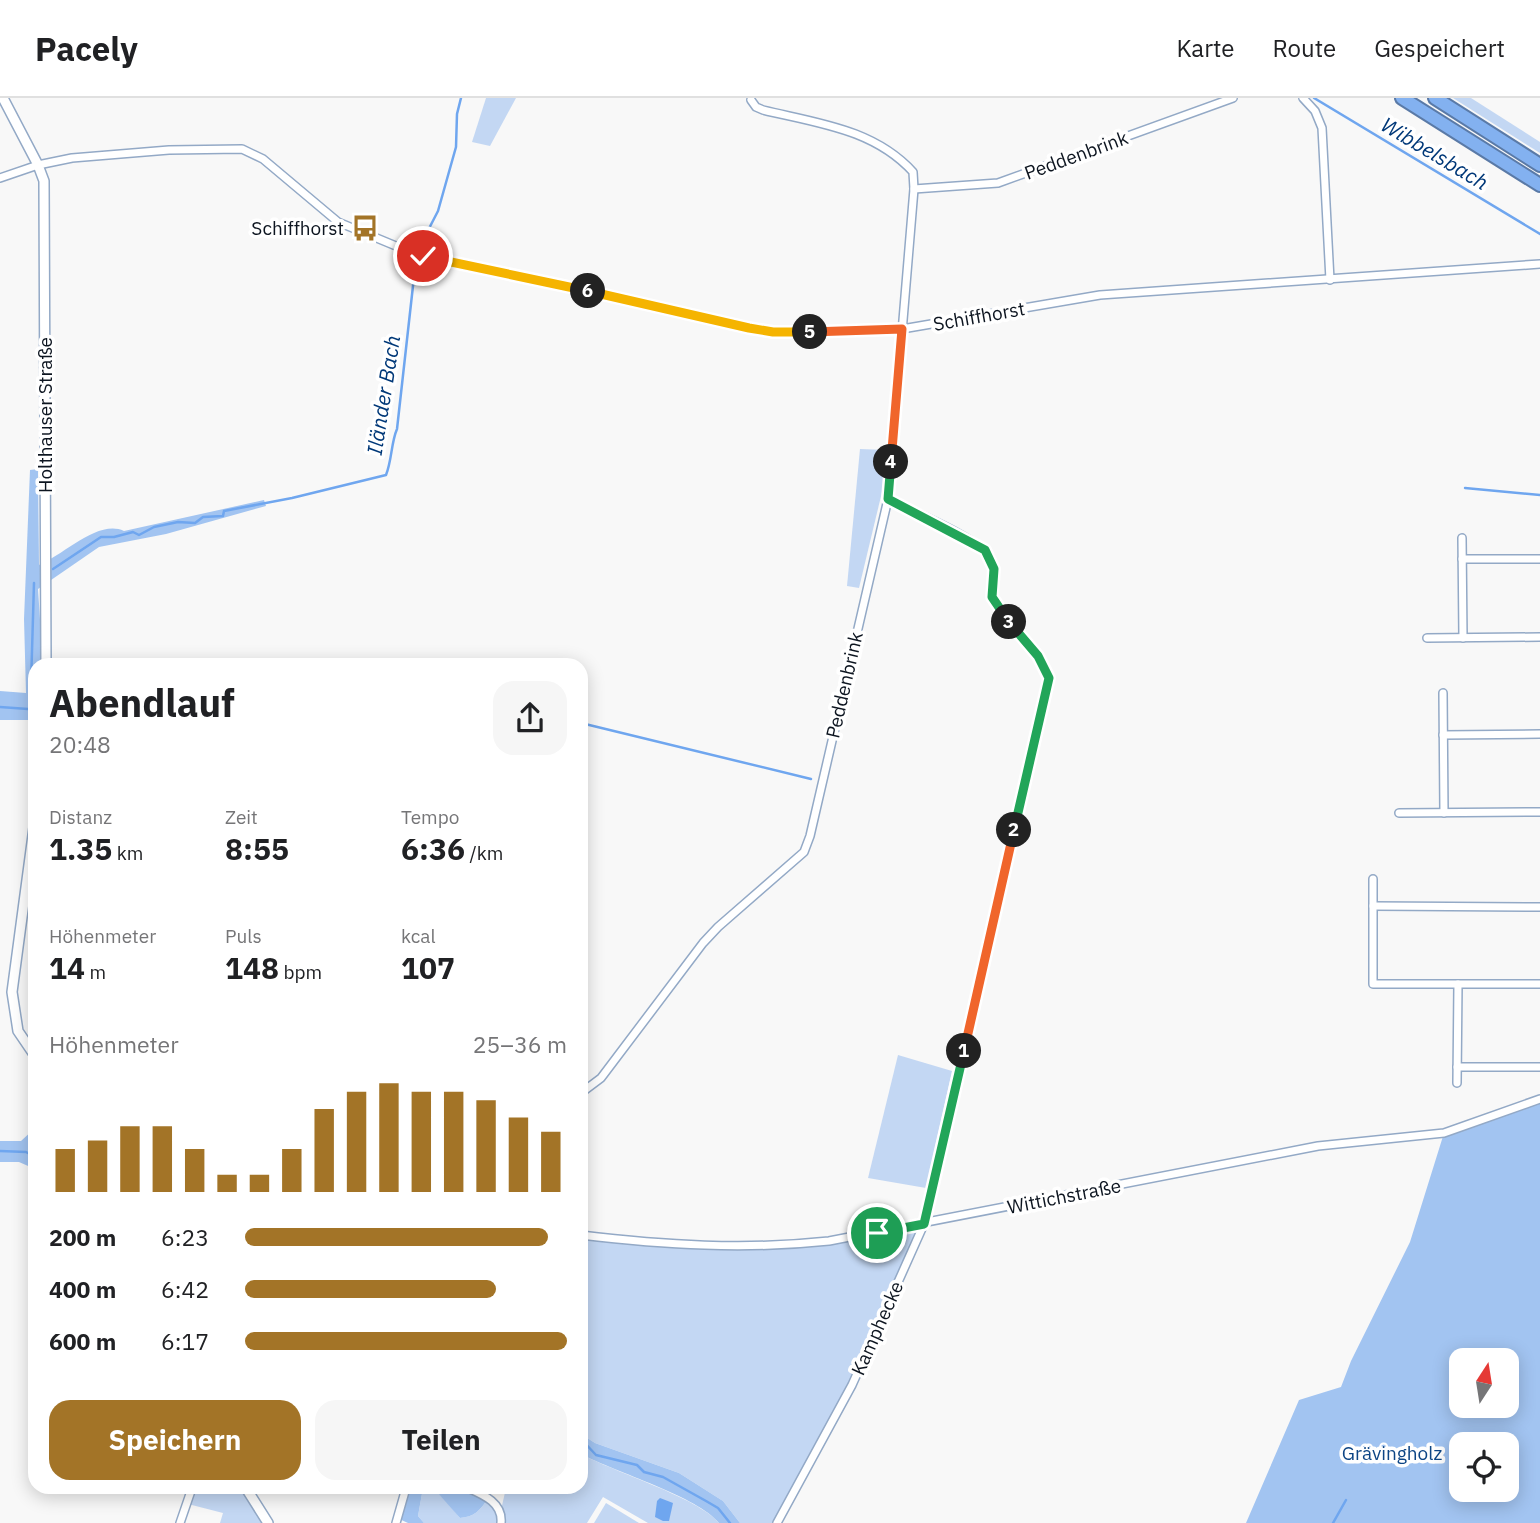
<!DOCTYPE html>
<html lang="de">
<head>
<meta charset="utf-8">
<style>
	:root { --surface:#fff; --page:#f6f6f6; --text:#202124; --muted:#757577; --line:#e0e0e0; --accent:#a37427 }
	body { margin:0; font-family:"IBM Plex Sans",sans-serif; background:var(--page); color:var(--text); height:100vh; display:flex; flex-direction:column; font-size:26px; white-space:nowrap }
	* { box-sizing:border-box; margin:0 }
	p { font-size:23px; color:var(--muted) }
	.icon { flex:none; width:38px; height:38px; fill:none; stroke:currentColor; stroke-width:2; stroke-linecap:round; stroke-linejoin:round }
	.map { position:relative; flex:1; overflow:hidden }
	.sheet { position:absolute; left:28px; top:560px; width:560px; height:836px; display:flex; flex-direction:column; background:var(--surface); border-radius:21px; box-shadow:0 4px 18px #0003 }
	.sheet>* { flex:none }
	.needle { width:46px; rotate:12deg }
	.fabs { position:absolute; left:1449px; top:1250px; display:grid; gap:14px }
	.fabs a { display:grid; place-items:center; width:70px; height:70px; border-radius:14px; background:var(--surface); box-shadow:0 4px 18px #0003; font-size:35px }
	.pin { position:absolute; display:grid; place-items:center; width:60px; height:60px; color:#fff; margin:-30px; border:4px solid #fff; border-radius:50%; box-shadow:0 2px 7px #0007 }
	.km { position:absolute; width:35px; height:35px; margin:-18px; border-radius:50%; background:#222; color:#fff; font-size:19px; line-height:35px; text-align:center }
	.round { display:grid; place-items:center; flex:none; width:74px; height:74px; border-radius:21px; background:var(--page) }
	.summary { display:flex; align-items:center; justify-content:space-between; height:119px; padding:0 21px }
	h1 { font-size:38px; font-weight:700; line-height:52px }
	.figures { display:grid; grid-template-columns:repeat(3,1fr); gap:10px; height:119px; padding:7px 21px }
	.figures div { display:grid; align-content:center }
	.figures b { font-size:30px; font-weight:700 }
	.figures small { font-size:19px; font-weight:400 }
	.figures p { font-size:19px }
	.chart { height:196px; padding:14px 21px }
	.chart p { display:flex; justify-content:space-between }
	.chart svg { width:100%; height:126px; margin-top:7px; stroke:var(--accent); stroke-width:6 }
	.cta { display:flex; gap:14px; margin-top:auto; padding:14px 21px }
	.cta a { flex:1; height:80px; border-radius:21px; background:var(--accent); color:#fff; font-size:28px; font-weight:700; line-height:80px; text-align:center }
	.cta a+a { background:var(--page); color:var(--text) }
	ul { padding:0 21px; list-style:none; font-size:23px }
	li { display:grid; grid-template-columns:112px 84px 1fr; align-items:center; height:52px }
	li i { height:18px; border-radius:9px; background:var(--accent) }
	header { display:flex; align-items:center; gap:42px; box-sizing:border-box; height:98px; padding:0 35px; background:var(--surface); border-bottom:2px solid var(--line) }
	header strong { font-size:33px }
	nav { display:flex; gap:38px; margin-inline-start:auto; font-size:24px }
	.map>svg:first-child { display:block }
	.green { fill:#c3d7f3 }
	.forest { fill:#a2c4f1; fill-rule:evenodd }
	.water { fill:#6fa6ef }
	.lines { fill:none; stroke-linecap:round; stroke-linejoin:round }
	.stream { stroke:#6fa6ef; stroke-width:2.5 }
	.minor-casing { stroke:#93a9c6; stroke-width:10 }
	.tertiary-casing { stroke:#93a9c6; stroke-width:12 }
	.motorway-casing { stroke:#5a7aa7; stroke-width:16 }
	.minor { stroke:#fff; stroke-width:7 }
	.tertiary { stroke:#fff; stroke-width:9 }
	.motorway { stroke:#83b1f0; stroke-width:12 }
	.split-1-casing { stroke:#fff; stroke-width:14 }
	.split-2-casing { stroke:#fff; stroke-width:14 }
	.split-3-casing { stroke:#fff; stroke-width:14 }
	.split-4-casing { stroke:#fff; stroke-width:14 }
	.split-5-casing { stroke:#fff; stroke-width:14 }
	.split-6-casing { stroke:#fff; stroke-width:14 }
	.split-7-casing { stroke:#fff; stroke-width:14 }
	.split-1 { stroke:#22a559; stroke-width:9 }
	.split-2 { stroke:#f0652b; stroke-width:9 }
	.split-3 { stroke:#22a559; stroke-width:9 }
	.split-4 { stroke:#22a559; stroke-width:9 }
	.split-5 { stroke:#f0652b; stroke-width:9 }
	.split-6 { stroke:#f5b400; stroke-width:9 }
	.split-7 { stroke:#f5b400; stroke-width:9 }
	.labels { text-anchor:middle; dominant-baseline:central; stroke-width:7; stroke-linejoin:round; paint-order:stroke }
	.street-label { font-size:19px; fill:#0d1520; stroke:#fff }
	.poi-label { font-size:19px; fill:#0d1520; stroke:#fff; text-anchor:end }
	.park-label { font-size:19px; fill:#0d4585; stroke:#fff }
	.water-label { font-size:21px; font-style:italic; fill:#003878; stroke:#fff }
</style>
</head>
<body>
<header>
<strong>Pacely</strong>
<nav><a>Karte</a><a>Route</a><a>Gespeichert</a></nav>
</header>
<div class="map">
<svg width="1540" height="1425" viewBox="0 0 1540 1425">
	<rect width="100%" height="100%" fill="#f8f8f8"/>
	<g class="green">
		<polygon points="486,0 516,0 490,48 472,44"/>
		<polygon points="1453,0 1471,0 1540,44 1540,55"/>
		<polygon points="860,351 886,352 882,394 859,490 847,488"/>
		<polygon points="898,957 952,973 926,1090 868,1080"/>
		<polygon points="924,1126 852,1287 777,1425 740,1425 723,1403 679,1375 595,1345 581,1336 581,1137 667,1146 794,1146"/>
		<path d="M581,1356C614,1374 699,1400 719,1425H648L603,1399L587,1425H424L418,1418L423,1390C439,1390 451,1409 460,1420C474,1419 481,1412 488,1400L501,1412L506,1390H581Z"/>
		<polygon points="193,1390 246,1390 269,1425 220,1425 223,1415 188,1406"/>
		<polygon points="606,1405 639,1425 594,1425"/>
	</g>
	<g class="forest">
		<path d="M38,371L39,467C64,457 98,421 124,433L264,402L266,408L166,436L99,449L38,491L43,567H35V620L31,622H0V593L26,595L24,521L30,372Z"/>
		<path d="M1540,1003V1425H1246L1299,1302L1341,1289L1351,1263L1410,1144L1444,1035ZM1461,1262H1507V1307H1461ZM1461,1346H1507V1391H1461Z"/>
		<polygon points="35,1030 35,1071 19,1064 0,1064 0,1043 21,1043"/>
		<path d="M581,1336L595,1345L679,1375L723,1403L740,1425H719C699,1399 615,1374 581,1356Z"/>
		<polygon points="406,1390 423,1390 418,1418 424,1425 408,1425 397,1420"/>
		<path d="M430,1390H468L488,1400C481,1412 474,1419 460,1420L437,1394Z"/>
	</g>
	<polygon class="water" points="660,1400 673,1405 669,1423 663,1423 655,1419 657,1403"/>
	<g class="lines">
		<g class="stream">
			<polyline points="1314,0 1540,136"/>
			<polyline points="1465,390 1540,397"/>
			<path d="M53,471L101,439H114L133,434L139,437L154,429L178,424L195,425L203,419L223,418L224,413L292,400L386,377C392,362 391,345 397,331L416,161L421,146L438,113L456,49L457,16L461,0"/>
			<polyline points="31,587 34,485"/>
			<polyline points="0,609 28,611"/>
			<polyline points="581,625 811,681"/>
			<polyline points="0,1053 26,1054 35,1059"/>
			<polyline points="581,1341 596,1357 637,1367 644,1374 663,1379 706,1403 718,1410 730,1425"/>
			<polyline points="1333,1425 1346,1402"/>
		</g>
		<g class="minor-casing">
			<g id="minor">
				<polyline points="1303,0 1315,13 1322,30 1330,182"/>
				<polyline points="0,80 38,67 72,60 169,52 242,51 263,61 338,124 408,153 773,234 902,231 1100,197 1540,166"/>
				<polyline points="914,91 998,85 1233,0"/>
				<polyline points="1462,440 1463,540"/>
				<polyline points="1462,461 1540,461"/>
				<polyline points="1427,540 1540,539"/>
				<polyline points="1443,595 1444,715"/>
				<polyline points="1443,637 1540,636"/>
				<polyline points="1399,715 1540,714"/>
				<polyline points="1373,781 1373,886 1540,886"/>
				<polyline points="1373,808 1540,809"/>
				<polyline points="1457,969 1540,969"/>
				<polyline points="1457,985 1458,886"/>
				<path d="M581,995L601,980L703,845L718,829L804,754L810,738L888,401L914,91L913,74C874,31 817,25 763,12L756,9L751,2"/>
				<path d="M581,1137C664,1147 745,1152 829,1143L1318,1048L1444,1035L1540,1001"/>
				<path d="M468,1390C484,1397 503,1405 501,1425"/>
				<polyline points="180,1425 192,1390"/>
				<polyline points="396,1425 406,1390"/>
				<path d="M777,1425L852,1287L924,1126L1049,580C1038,550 1011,533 996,506C987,492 998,475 990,459C980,441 909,412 888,401"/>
			</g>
		</g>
		<g class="tertiary-casing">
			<g id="tertiary">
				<polyline points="3,0 38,67 44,83 46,567"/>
				<polyline points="35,722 12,894 18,933 35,958"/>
				<polyline points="246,1390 268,1425"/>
			</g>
		</g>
		<g class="motorway-casing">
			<g id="motorway">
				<polyline points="1402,0 1540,87"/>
				<polyline points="1435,0 1540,67"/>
			</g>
		</g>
		<use href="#minor" class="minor"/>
		<use href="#tertiary" class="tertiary"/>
		<use href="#motorway" class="motorway"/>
	</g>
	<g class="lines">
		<g class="split-1-casing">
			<polyline id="split-1" points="877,1135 924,1126 964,953"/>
		</g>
		<g class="split-2-casing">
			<polyline id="split-2" points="964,953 1014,732"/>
		</g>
		<g class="split-3-casing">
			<polyline id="split-3" points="1009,524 1038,558 1049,580 1014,732"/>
		</g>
		<g class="split-4-casing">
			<polyline id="split-4" points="891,364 888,401 985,452 994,471 992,499 1009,524"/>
		</g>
		<g class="split-5-casing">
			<polyline id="split-5" points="810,234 902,231 891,364"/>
		</g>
		<g class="split-6-casing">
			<polyline id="split-6" points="588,193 749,230 773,234 810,234"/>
		</g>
		<g class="split-7-casing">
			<polyline id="split-7" points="423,158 588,193"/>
		</g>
		<use href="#split-1" class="split-1"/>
		<use href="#split-2" class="split-2"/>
		<use href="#split-3" class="split-3"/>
		<use href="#split-4" class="split-4"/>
		<use href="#split-5" class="split-5"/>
		<use href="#split-6" class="split-6"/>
		<use href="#split-7" class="split-7"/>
	</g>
	<defs>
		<g id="bus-bare" transform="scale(2.1)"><path d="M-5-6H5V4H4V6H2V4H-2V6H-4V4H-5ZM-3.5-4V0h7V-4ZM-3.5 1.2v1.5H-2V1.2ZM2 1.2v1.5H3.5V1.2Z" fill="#a37427" stroke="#fff" stroke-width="2.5" paint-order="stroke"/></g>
	</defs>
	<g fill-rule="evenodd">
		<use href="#bus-bare" x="365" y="130"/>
	</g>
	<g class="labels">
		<g class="street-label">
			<text transform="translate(1076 57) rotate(-20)">Peddenbrink</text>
			<text transform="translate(979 218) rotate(-10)">Schiffhorst</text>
			<text transform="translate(45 317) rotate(-90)">Holthauser Straße</text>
			<text transform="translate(844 587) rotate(-77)">Peddenbrink</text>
			<text transform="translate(1064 1098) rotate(-11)">Wittichstraße</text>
			<text transform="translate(877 1230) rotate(-66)">Kamphecke</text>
		</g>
		<g class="poi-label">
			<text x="344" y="130">Schiffhorst</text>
		</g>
		<g class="park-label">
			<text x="1392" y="1355">Grävingholz</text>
		</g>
		<g class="water-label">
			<text transform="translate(1435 55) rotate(31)">Wibbelsbach</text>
			<text transform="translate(383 297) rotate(-81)">Iländer Bach</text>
		</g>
	</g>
</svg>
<div class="fabs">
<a><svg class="needle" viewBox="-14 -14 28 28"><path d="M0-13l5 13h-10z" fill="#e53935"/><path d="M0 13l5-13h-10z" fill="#757577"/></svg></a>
<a><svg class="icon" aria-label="locate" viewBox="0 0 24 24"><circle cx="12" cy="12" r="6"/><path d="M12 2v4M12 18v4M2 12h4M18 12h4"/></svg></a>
</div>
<div class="pin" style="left:877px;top:1135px;background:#1e9e55"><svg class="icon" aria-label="arrive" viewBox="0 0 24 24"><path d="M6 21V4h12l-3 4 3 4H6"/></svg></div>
<div class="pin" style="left:423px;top:158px;background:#d93025"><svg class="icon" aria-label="check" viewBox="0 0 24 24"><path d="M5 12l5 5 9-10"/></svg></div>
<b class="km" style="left:964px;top:953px">1</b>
<b class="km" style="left:1014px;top:732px">2</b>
<b class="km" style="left:1009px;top:524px">3</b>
<b class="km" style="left:891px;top:364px">4</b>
<b class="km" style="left:810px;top:234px">5</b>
<b class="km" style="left:588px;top:193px">6</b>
<section class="sheet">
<div class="summary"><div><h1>Abendlauf</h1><p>20:48</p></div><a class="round"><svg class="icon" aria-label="share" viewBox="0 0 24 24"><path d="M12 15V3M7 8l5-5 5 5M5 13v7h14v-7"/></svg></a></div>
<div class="figures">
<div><p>Distanz</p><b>1.35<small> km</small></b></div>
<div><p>Zeit</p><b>8:55</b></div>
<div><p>Tempo</p><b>6:36<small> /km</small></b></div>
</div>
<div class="figures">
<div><p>Höhenmeter</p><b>14<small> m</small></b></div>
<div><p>Puls</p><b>148<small> bpm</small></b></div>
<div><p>kcal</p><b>107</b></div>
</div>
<div class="chart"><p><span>Höhenmeter</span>25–36 m</p>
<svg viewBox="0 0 160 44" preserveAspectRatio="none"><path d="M5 44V29M15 44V26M25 44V21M35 44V21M45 44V29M55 44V38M65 44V38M75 44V29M85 44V15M95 44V9M105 44V6M115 44V9M125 44V9M135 44V12M145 44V18M155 44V23"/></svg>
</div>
<ul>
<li><b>200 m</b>6:23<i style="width:94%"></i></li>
<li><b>400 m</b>6:42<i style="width:78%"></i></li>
<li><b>600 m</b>6:17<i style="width:100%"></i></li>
</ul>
<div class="cta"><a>Speichern</a><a>Teilen</a></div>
</section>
</div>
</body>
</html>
